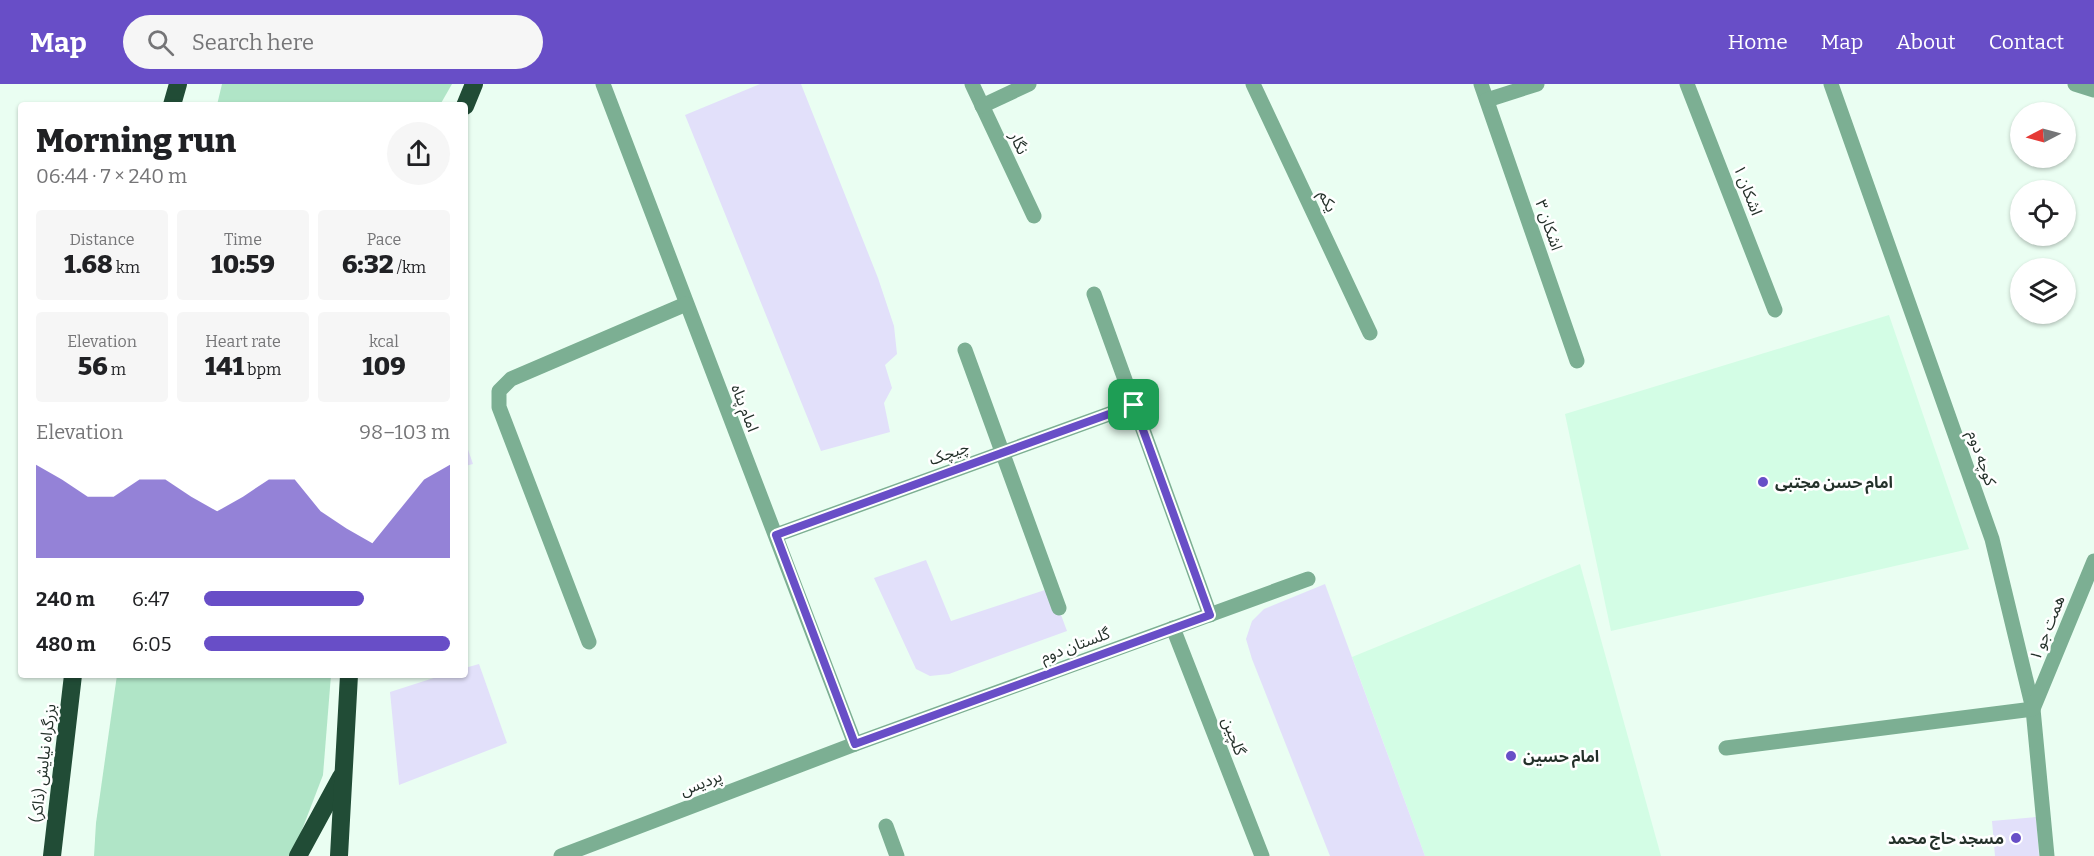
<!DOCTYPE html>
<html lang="en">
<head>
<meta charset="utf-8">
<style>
	:root { --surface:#fff; --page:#f6f6f6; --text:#202124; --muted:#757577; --accent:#684ec7 }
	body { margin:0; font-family:Bitter,"Noto Sans Arabic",serif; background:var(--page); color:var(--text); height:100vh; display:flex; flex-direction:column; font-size:22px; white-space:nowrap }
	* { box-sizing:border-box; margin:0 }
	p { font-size:20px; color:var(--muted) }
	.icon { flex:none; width:33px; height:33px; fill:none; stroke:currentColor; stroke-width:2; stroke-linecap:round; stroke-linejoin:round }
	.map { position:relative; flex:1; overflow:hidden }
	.panel { position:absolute; left:18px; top:18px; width:450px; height:576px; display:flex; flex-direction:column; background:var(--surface); border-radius:6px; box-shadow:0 2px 4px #0004 }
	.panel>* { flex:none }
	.needle { width:39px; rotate:264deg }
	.tools { position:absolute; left:2010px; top:18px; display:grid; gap:12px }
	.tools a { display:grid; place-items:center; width:66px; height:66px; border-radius:50%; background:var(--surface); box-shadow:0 2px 4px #0004; font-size:30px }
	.pin { position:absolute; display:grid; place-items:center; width:51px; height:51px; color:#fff; margin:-26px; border-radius:12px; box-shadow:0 3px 9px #0006 }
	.round { display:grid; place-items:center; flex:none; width:63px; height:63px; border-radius:32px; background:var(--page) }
	.head { display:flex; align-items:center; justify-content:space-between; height:102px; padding:0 18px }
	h1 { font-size:33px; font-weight:800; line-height:45px }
	.metrics { display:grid; grid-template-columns:repeat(3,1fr); gap:9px; height:102px; padding:6px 18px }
	.metrics div { display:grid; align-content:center; border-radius:6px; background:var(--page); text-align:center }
	.metrics b { font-size:26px; font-weight:800 }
	.metrics small { font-size:16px; font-weight:400 }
	.metrics p { font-size:16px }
	.chart { height:168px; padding:12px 18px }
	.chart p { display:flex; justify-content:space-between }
	.chart svg { width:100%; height:108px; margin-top:6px; fill:var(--accent); opacity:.7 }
	ul { padding:0 18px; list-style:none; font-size:20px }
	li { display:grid; grid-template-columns:96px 72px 1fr; align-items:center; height:45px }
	li i { height:15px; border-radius:8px; background:var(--accent) }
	header { display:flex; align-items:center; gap:36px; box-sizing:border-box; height:84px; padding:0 30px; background:var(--accent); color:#fff }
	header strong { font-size:28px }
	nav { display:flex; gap:33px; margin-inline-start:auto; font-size:21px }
	.search { width:420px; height:54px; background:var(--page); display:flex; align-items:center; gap:15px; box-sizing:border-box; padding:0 21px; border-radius:33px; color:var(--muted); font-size:22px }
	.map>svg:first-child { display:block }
	.built { fill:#d3fde5 }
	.green { fill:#b0e5c7 }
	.building { fill:#e2e0fa }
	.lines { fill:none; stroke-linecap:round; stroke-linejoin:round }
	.minor { stroke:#7caf93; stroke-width:15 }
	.highway { stroke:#214c36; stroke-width:18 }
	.route-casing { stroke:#fff; stroke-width:12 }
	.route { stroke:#684ec7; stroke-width:8 }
	.poi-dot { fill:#684ec7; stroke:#fff; stroke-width:2 }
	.labels { text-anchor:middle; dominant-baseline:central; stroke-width:5; stroke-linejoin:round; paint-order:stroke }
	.street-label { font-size:16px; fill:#24312a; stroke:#fff }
	.poi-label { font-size:16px; font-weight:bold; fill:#24312a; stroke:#fff; text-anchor:start }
</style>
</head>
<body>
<header>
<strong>Map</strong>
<div class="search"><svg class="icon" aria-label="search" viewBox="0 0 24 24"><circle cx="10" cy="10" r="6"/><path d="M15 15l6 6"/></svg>Search here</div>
<nav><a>Home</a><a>Map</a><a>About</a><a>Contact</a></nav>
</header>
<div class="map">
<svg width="2094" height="772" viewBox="0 0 2094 772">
	<rect width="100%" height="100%" fill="#eafef2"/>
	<g class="built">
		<polygon points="1889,231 1969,465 1611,547 1565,330"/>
		<polygon points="1580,480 1661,772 1425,772 1352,573"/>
	</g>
	<g class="green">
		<polygon points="222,0 452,0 440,21 217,21"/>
		<polygon points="117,591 331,591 323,691 292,772 94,772 96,739"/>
	</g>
	<g class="building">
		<polygon points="760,0 801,0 878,194 894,242 897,270 885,281 892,304 884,319 890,348 821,367 685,31"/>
		<polygon points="465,357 473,380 465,382"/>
		<polygon points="926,476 951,537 1051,504 1067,547 949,590 930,592 916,585 874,494"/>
		<polygon points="1325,500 1425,772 1330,772 1252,575 1246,555 1252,537 1264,525"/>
		<polygon points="479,580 507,659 399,701 390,608 443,591 465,591 465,584"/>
		<polygon points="2036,733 2039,772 1995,772 1992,737"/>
	</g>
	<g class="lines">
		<g class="minor">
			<polyline points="603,0 855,660"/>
			<polyline points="972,0 1034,132"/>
			<polyline points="1253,0 1370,249"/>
			<polyline points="1481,0 1577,277"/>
			<polyline points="1687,0 1775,226"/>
			<polyline points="1831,0 1992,455 2033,625 2047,772"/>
			<polyline points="2075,0 2094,6"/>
			<polyline points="1487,16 1537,0"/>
			<polyline points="982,22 1029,0"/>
			<polyline points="1094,210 1210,531"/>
			<polyline points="965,266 1059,524"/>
			<polyline points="776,451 1134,321"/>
			<polyline points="1173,544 1262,772"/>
			<polyline points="589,558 499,323 499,307 511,295 686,220"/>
			<polyline points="1726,664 2033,625 2094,477"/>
			<polyline points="886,742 897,772"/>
			<polyline points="561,772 855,660 1308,495"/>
		</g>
		<g class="highway">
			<polyline points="172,21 178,0"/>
			<polyline points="465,22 474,0"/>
			<polyline points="52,772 73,591"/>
			<polyline points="298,772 341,693"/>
			<polyline points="339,772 349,591"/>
		</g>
	</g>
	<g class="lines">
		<g class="route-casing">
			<polygon id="route" points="1134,321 1210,531 855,660 776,451"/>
		</g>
		<use href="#route" class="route"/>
	</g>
	<g class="poi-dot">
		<circle cx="1763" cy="398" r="6"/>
		<circle cx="1511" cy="672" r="6"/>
		<circle cx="2016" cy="754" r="6"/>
	</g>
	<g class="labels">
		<g class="street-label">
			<text transform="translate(1019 59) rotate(65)">نگار</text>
			<text transform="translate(1748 106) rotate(69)">اشکان ۱</text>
			<text transform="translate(1328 117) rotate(65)">یکم</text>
			<text transform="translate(1549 141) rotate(71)">اشکان ۳</text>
			<text transform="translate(745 324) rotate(69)">امام پناه</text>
			<text transform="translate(949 369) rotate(-20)">چیچک</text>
			<text transform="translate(1982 374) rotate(71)">کوچه دوم</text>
			<text transform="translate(2047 544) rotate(-68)">همت جو ۱</text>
			<text transform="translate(1075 561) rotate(-20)">گلستان دوم</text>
			<text transform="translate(1234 652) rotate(69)">گلچین</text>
			<text transform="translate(43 679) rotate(-83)">بزرگراه نیایش (ذاکر)</text>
			<text transform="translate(701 699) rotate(-21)">پردیس</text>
		</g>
		<g class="poi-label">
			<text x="1775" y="398">امام حسن مجتبی</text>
			<text x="1523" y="672">امام حسین</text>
			<text x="2004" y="754" text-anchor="end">مسجد حاج محمد</text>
		</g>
	</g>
</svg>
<div class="tools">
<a><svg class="needle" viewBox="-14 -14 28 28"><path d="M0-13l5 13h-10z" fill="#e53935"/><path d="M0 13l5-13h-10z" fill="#757577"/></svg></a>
<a><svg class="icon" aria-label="locate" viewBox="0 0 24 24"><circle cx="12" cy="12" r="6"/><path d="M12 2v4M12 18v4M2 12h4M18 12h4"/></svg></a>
<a><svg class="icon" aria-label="layers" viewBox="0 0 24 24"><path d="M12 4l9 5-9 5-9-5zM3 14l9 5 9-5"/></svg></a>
</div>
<div class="pin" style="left:1134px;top:321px;background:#1e9e55"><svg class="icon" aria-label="arrive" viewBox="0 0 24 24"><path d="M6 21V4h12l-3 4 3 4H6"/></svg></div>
<section class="panel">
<div class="head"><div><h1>Morning run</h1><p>06:44 · 7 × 240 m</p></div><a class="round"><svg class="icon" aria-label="share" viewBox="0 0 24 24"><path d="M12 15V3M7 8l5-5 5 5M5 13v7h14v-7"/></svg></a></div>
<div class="metrics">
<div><p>Distance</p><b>1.68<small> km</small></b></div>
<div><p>Time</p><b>10:59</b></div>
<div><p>Pace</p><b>6:32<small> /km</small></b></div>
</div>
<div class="metrics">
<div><p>Elevation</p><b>56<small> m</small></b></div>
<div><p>Heart rate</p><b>141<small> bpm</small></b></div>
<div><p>kcal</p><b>109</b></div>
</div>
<div class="chart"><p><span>Elevation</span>98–103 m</p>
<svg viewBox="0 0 160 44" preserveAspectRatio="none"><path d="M0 44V6L10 12L20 19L30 19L40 12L50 12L60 19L70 25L80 19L90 12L100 12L110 25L120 32L130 38L140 25L150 12L160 6V44z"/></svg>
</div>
<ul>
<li><b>240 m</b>6:47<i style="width:65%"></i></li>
<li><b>480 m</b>6:05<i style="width:100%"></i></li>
</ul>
</section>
</div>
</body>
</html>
